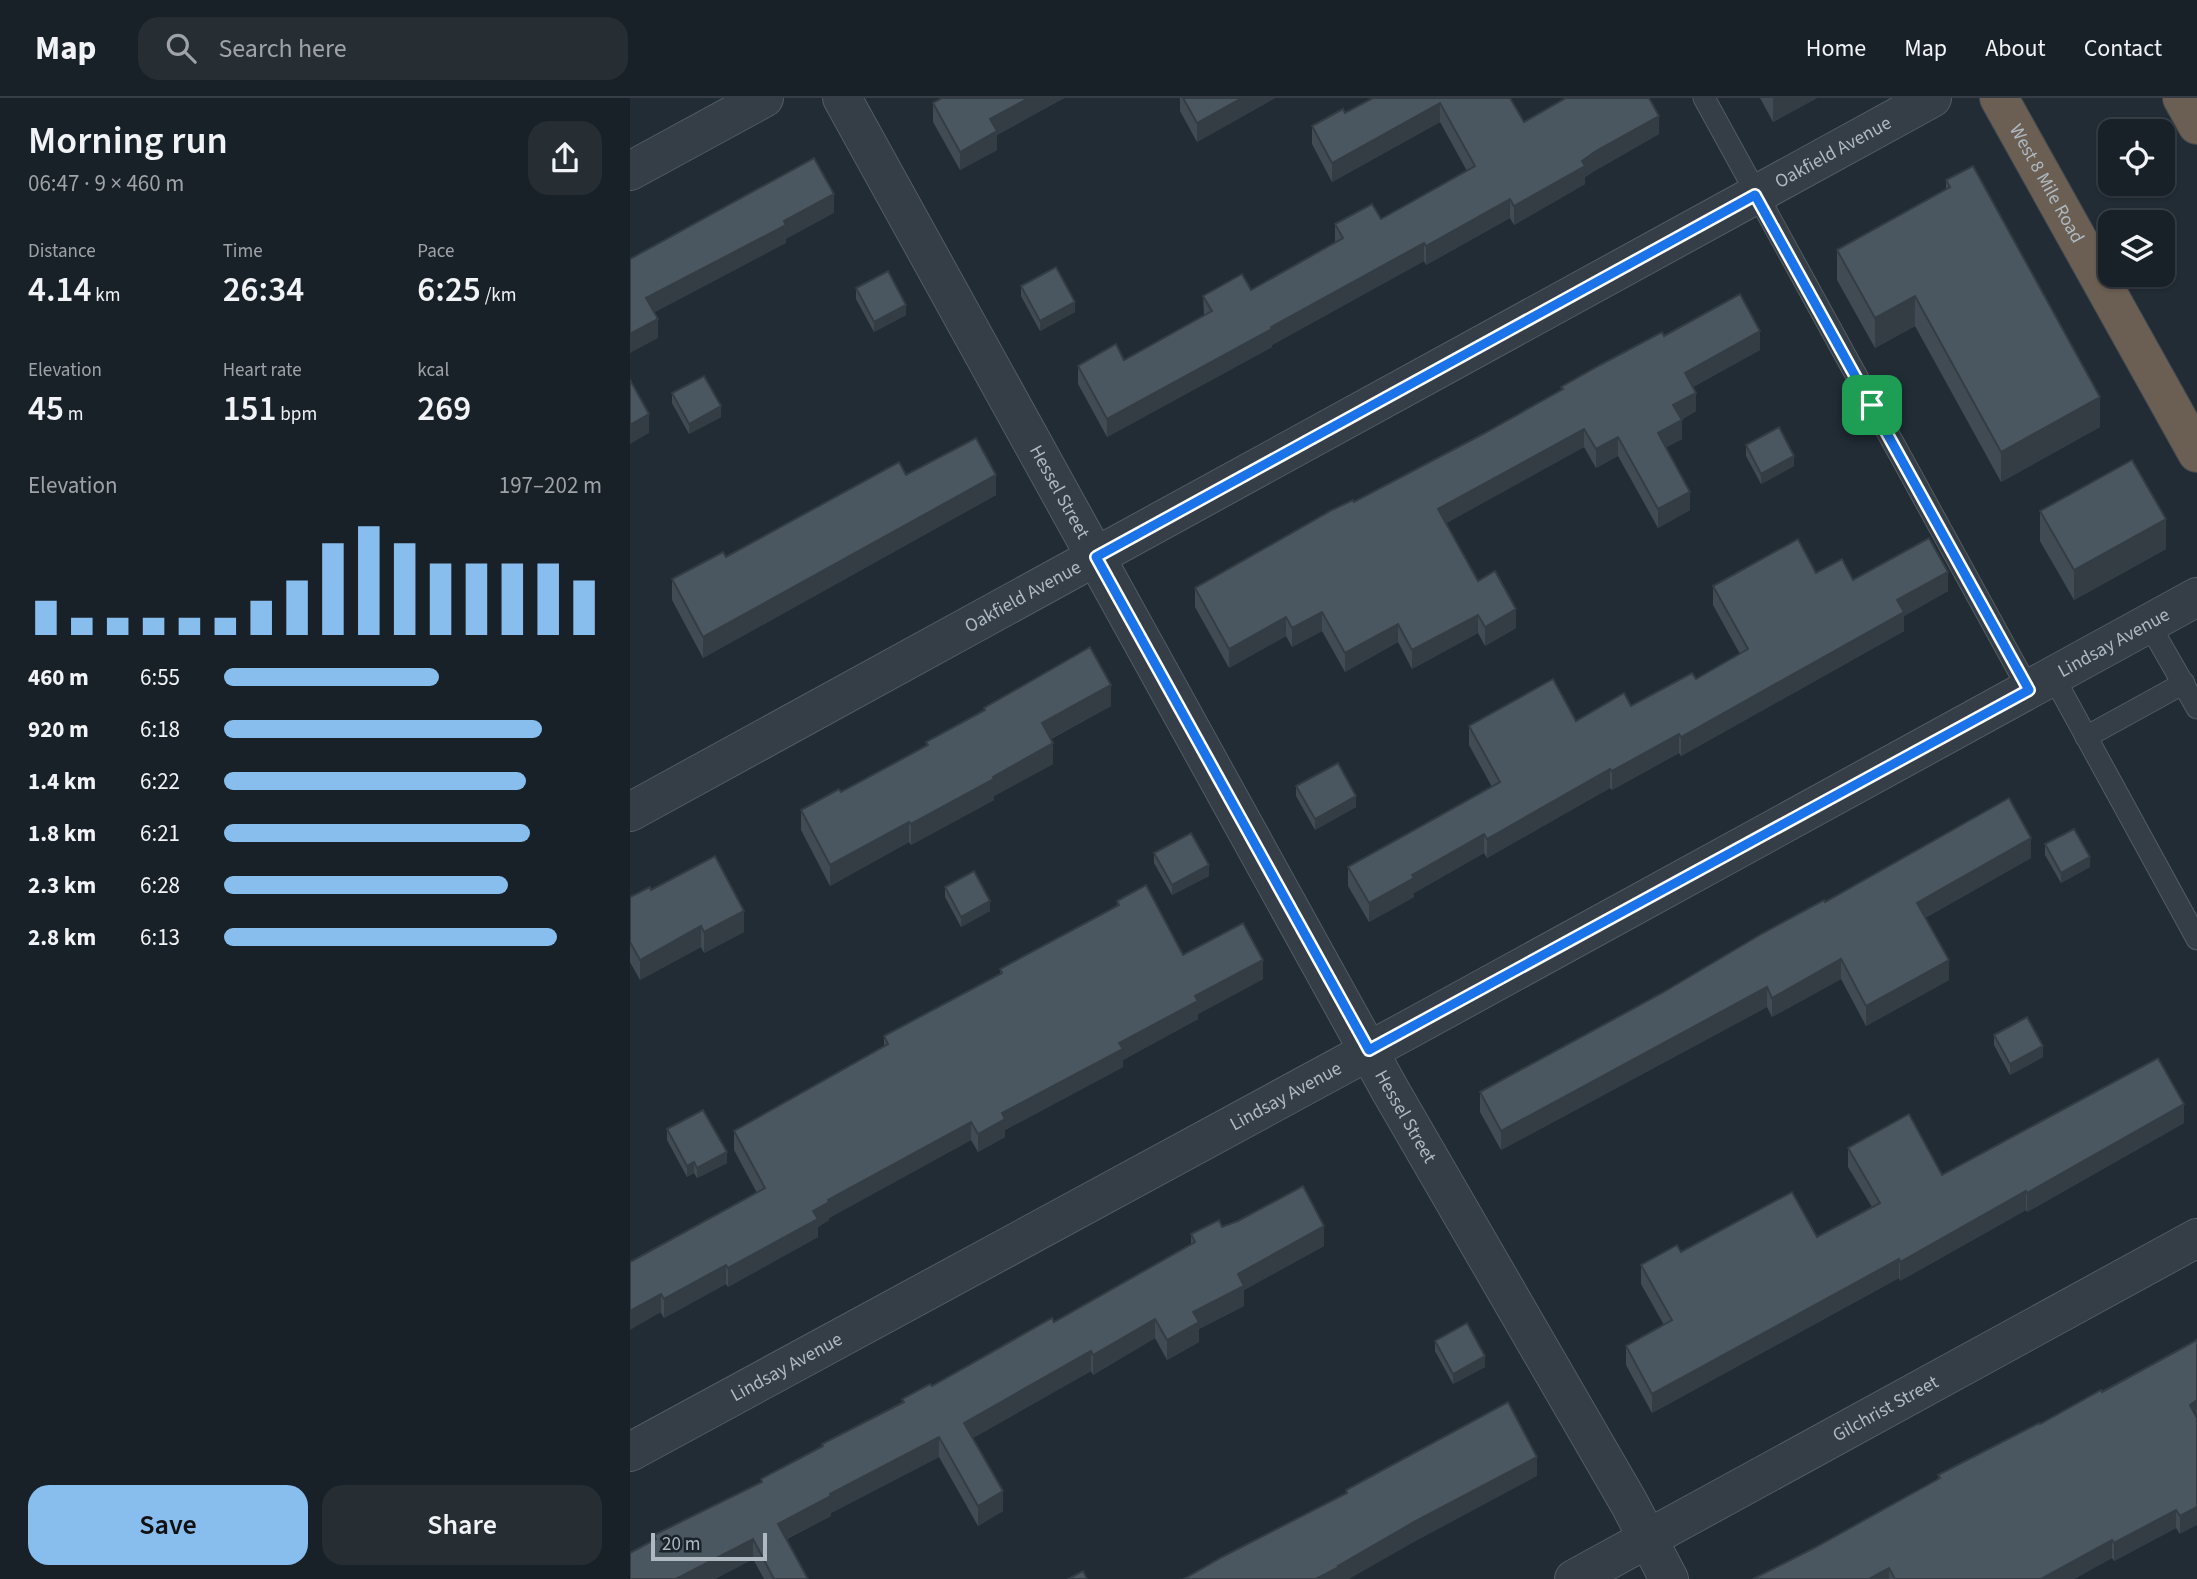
<!DOCTYPE html>
<html lang="en">
<head>
<meta charset="utf-8">
<style>
	:root { --surface:#192128; --page:#262e34; --text:#f1f3f6; --muted:#9fa3a8; --line:#373e45; --accent:#88beee }
	body { margin:0; font-family:"Source Sans 3",sans-serif; background:var(--page); color:var(--text); height:100vh; display:flex; flex-direction:column; font-size:26px; white-space:nowrap }
	* { box-sizing:border-box; margin:0 }
	p { font-size:23px; color:var(--muted) }
	.icon { flex:none; width:38px; height:38px; fill:none; stroke:currentColor; stroke-width:2; stroke-linecap:round; stroke-linejoin:round }
	.map { position:relative; flex:1; overflow:hidden }
	.panel { display:flex; flex-direction:column; background:var(--surface); width:630px }
	.panel>* { flex:none }
	.fabs { position:absolute; left:1468px; top:21px; display:grid; gap:14px }
	.fabs a { display:grid; place-items:center; width:77px; height:77px; border-radius:14px; background:var(--surface); box-shadow:0 2px 5px #0004,0 0 0 2px var(--line); font-size:35px }
	.scale { position:absolute; left:21px; bottom:18px; width:116px; box-sizing:border-box; padding-left:7px; border:4px solid #afb9c2; border-top:0; font-size:19px; line-height:24px; white-space:nowrap; color:#afb9c2; -webkit-text-stroke:5px #1a232a; paint-order:stroke }
	.pin { position:absolute; display:grid; place-items:center; width:60px; height:60px; color:#fff; margin:-30px; border-radius:14px; box-shadow:0 4px 10px #0006 }
	.round { display:grid; place-items:center; flex:none; width:74px; height:74px; border-radius:21px; background:var(--page) }
	.summary { display:flex; align-items:center; justify-content:space-between; height:119px; padding:0 28px }
	h1 { font-size:38px; font-weight:600; line-height:52px }
	.metrics { display:grid; grid-template-columns:repeat(3,1fr); gap:10px; height:119px; padding:7px 28px }
	.metrics div { display:grid; align-content:center }
	.metrics b { font-size:35px; font-weight:600 }
	.metrics small { font-size:19px; font-weight:400 }
	.metrics p { font-size:19px }
	.chart { height:196px; padding:14px 28px }
	.chart p { display:flex; justify-content:space-between }
	.chart svg { width:100%; height:126px; margin-top:7px; stroke:var(--accent); stroke-width:6 }
	.cta { display:flex; gap:14px; margin-top:auto; padding:14px 28px }
	.cta a { flex:1; height:80px; border-radius:21px; background:var(--accent); color:#111; font-size:28px; font-weight:600; line-height:80px; text-align:center }
	.cta a+a { background:var(--page); color:var(--text) }
	ul { padding:0 28px; list-style:none; font-size:23px }
	li { display:grid; grid-template-columns:112px 84px 1fr; align-items:center; height:52px }
	li i { height:18px; border-radius:9px; background:var(--accent) }
	header { display:flex; align-items:center; gap:42px; box-sizing:border-box; height:98px; padding:0 35px; background:var(--surface); border-bottom:2px solid var(--line) }
	header strong { font-size:33px }
	nav { display:flex; gap:38px; margin-inline-start:auto; font-size:24px }
	.search { width:490px; height:63px; background:var(--page); display:flex; align-items:center; gap:18px; box-sizing:border-box; padding:0 24px; border-radius:21px; color:var(--muted); font-size:26px }
	main { display:flex; flex:1; min-height:0 }
	.map>svg:first-child { display:block }
	.lines { fill:none; stroke-linecap:round; stroke-linejoin:round }
	.lane-casing { stroke:#525c63; stroke-width:23 }
	.street-casing { stroke:#525c63; stroke-width:40 }
	.highway-casing { stroke:#3f4950; stroke-width:40 }
	.lane { stroke:#353e46; stroke-width:21 }
	.street { stroke:#353e46; stroke-width:38 }
	.highway { stroke:#6b5e52; stroke-width:38 }
	.wall { fill:#404b53 }
	.shaded-wall { fill:#343d44 }
	.building { fill:#4a5761; stroke:#343d44; stroke-width:2 }
	.route-casing { stroke:#fff; stroke-width:14 }
	.route { stroke:#1a73e8; stroke-width:9 }
	.labels { text-anchor:middle; dominant-baseline:central; stroke-width:7; stroke-linejoin:round; paint-order:stroke }
	.street-label { font-size:19px; fill:#afb9c2; stroke:#1a232a }
</style>
</head>
<body>
<header>
<strong>Map</strong>
<div class="search"><svg class="icon" aria-label="search" viewBox="0 0 24 24"><circle cx="10" cy="10" r="6"/><path d="M15 15l6 6"/></svg>Search here</div>
<nav><a>Home</a><a>Map</a><a>About</a><a>Contact</a></nav>
</header>
<main>
<section class="panel">
<div class="summary"><div><h1>Morning run</h1><p>06:47 · 9 × 460 m</p></div><a class="round"><svg class="icon" aria-label="share" viewBox="0 0 24 24"><path d="M12 15V3M7 8l5-5 5 5M5 13v7h14v-7"/></svg></a></div>
<div class="metrics">
<div><p>Distance</p><b>4.14<small> km</small></b></div>
<div><p>Time</p><b>26:34</b></div>
<div><p>Pace</p><b>6:25<small> /km</small></b></div>
</div>
<div class="metrics">
<div><p>Elevation</p><b>45<small> m</small></b></div>
<div><p>Heart rate</p><b>151<small> bpm</small></b></div>
<div><p>kcal</p><b>269</b></div>
</div>
<div class="chart"><p><span>Elevation</span>197–202 m</p>
<svg viewBox="0 0 160 44" preserveAspectRatio="none"><path d="M5 44V32M15 44V38M25 44V38M35 44V38M45 44V38M55 44V38M65 44V32M75 44V25M85 44V12M95 44V6M105 44V12M115 44V19M125 44V19M135 44V19M145 44V19M155 44V25"/></svg>
</div>
<ul>
<li><b>460 m</b>6:55<i style="width:57%"></i></li>
<li><b>920 m</b>6:18<i style="width:84%"></i></li>
<li><b>1.4 km</b>6:22<i style="width:80%"></i></li>
<li><b>1.8 km</b>6:21<i style="width:81%"></i></li>
<li><b>2.3 km</b>6:28<i style="width:75%"></i></li>
<li><b>2.8 km</b>6:13<i style="width:88%"></i></li>
</ul>
<div class="cta"><a>Save</a><a>Share</a></div>
</section>
<div class="map">
<svg width="1567" height="1481" viewBox="0 0 1567 1481">
	<rect width="100%" height="100%" fill="#212c35"/>
	<g class="lines">
		<g class="lane-casing">
			<g id="lane">
				<polyline points="1074,0 1399,592"/>
				<polyline points="1519,526 1567,610"/>
				<polyline points="1423,578 1567,841"/>
				<polyline points="1456,639 1554,585"/>
			</g>
		</g>
		<g class="street-casing">
			<g id="street">
				<path id="s1" d="M212,0L760,992L999,1405L1039,1481"/>
				<polyline points="0,73 134,0"/>
				<path id="s2" d="M0,714L1302,0"/>
				<path id="s3" d="M0,1354L783,929L1567,499"/>
				<path id="s4" d="M944,1481L1567,1140"/>
			</g>
		</g>
		<g class="highway-casing">
			<g id="highway">
				<path id="s5" d="M1369,0L1567,355"/>
				<polyline points="1552,0 1567,27"/>
			</g>
		</g>
		<use href="#lane" class="lane"/>
		<use href="#street" class="street"/>
		<use href="#highway" class="highway"/>
	</g>
	<g class="wall">
		<polygon points="312,0 434,0 367,37 367,52 330,72 303,24 303,5"/>
		<polygon points="550,0 645,0 567,44 550,13"/>
		<polygon points="880,0 894,24 1029,36 966,72 955,79 955,86 884,127 880,120 796,167 794,163 642,247 642,249 477,339 448,286 448,268 494,262 574,217 573,198 621,192 705,144 705,126 751,121 837,73 810,24 702,84 682,46 682,28 715,15"/>
		<polygon points="1130,0 1187,0 1143,24"/>
		<polygon points="1316,82 1470,329 1371,384 1285,228 1245,250 1207,182 1207,152 1316,91"/>
		<polygon points="391,188 445,214 410,233 391,198"/>
		<polygon points="226,190 276,217 244,234 226,201"/>
		<polygon points="1034,238 1130,252 1063,289 1066,313 1051,322 1052,341 1036,349 1060,412 1028,430 988,358 966,370 954,349 816,425 848,483 886,530 855,548 848,535 782,571 768,544 715,574 692,533 662,549 656,538 599,570 565,509 565,490 853,336 931,292 931,289"/>
		<polygon points="42,295 91,319 59,336 42,305"/>
		<polygon points="1116,347 1164,368 1131,386 1116,358"/>
		<polygon points="276,377 366,397 73,560 42,502 42,481 96,459"/>
		<polygon points="1410,413 1536,451 1444,502 1410,443"/>
		<polygon points="1186,475 1223,482 1318,493 1274,518 1274,533 1051,658 1049,655 982,692 980,690 857,760 854,755 784,795 784,799 739,824 718,788 718,769 862,689 839,647 839,628 946,623 1001,608 1066,581 1110,556 1083,507 1083,488"/>
		<polygon points="481,608 421,641 423,666 364,698 364,702 281,747 279,744 200,788 171,732 171,712 211,694 296,648 296,644 354,612 354,610"/>
		<polygon points="666,688 726,709 685,732 666,698"/>
		<polygon points="1415,746 1460,769 1431,785 1415,757"/>
		<polygon points="524,755 579,778 542,797 524,765"/>
		<polygon points="1401,760 1295,820 1319,882 1236,928 1211,881 1142,919 1137,909 871,1052 850,1014 850,994 1032,895 1195,804"/>
		<polygon points="315,789 360,813 331,829 315,799"/>
		<polygon points="21,792 114,834 74,855 71,849 10,882 0,864 0,799"/>
		<polygon points="487,803 553,857 633,881 568,916 568,921 493,962 493,969 375,1032 375,1039 348,1054 341,1042 199,1120 199,1122 188,1129 188,1139 98,1189 96,1186 34,1220 0,1164 127,1095 104,1052 104,1033 254,949 254,938 370,876 370,871 487,808"/>
		<polygon points="1364,937 1413,959 1380,977 1364,947"/>
		<polygon points="1554,1025 1397,1114 1396,1112 1270,1183 1269,1180 1022,1315 996,1267 996,1248 1034,1227 1011,1186 1011,1167 1051,1154 1187,1139 1242,1109 1218,1069 1218,1050 1312,1077"/>
		<polygon points="37,1031 97,1065 67,1080 64,1075 57,1079 37,1042"/>
		<polygon points="592,1129 694,1148 614,1192 614,1208 569,1231 569,1244 537,1262 525,1240 463,1277 461,1273 343,1340 373,1413 348,1428 309,1359 201,1415 201,1418 157,1441 178,1481 134,1481 123,1461 85,1481 0,1481 24,1442 24,1437 131,1384 131,1381 192,1348 192,1346 272,1304 272,1301 302,1288 424,1224 561,1147 561,1136"/>
		<polygon points="1567,1242 1550,1436 1546,1430 1484,1463 1482,1460 1444,1481 1123,1481 1184,1450 1308,1381 1308,1377 1410,1326"/>
		<polygon points="805,1243 855,1269 823,1286 805,1253"/>
	</g>
	<g class="shaded-wall">
		<polygon points="399,0 434,0 367,37 367,52 330,72 330,54 360,21"/>
		<polygon points="612,0 645,0 567,44 567,25"/>
		<polygon points="1143,0 1187,0 1143,24"/>
		<polygon points="810,5 810,24 702,84 702,65"/>
		<polygon points="1029,18 1029,36 966,72 955,79 955,86 884,127 884,108 966,53"/>
		<polygon points="204,96 204,115 156,141 156,145 16,219 16,200"/>
		<polygon points="880,101 880,120 796,167 796,148"/>
		<polygon points="794,145 794,163 642,247 642,249 477,339 477,321"/>
		<polygon points="1285,198 1285,228 1245,250 1245,220"/>
		<polygon points="445,204 445,214 410,233 410,223"/>
		<polygon points="276,207 276,217 244,234 244,224"/>
		<polygon points="28,221 28,240 0,255 0,236"/>
		<polygon points="1130,233 1130,252 1055,293 1055,275"/>
		<polygon points="1066,295 1066,313 1043,326 1043,307"/>
		<polygon points="1470,299 1470,329 1371,384 1371,354"/>
		<polygon points="91,308 91,319 59,336 59,326"/>
		<polygon points="19,316 19,335 0,346 0,327"/>
		<polygon points="1052,322 1052,341 1028,354 1028,335"/>
		<polygon points="954,331 954,349 808,430 808,411"/>
		<polygon points="988,339 988,358 966,370 966,351"/>
		<polygon points="1164,358 1164,368 1131,386 1131,376"/>
		<polygon points="366,377 366,397 73,560 73,539"/>
		<polygon points="1060,394 1060,412 1028,430 1028,411"/>
		<polygon points="1536,421 1536,451 1444,502 1444,472"/>
		<polygon points="1318,474 1318,493 1274,518 1274,533 1051,658 1051,639 1267,502"/>
		<polygon points="886,511 886,530 855,548 855,529"/>
		<polygon points="692,514 692,533 662,549 662,530"/>
		<polygon points="848,517 848,535 782,571 782,552"/>
		<polygon points="656,519 656,538 599,570 599,551"/>
		<polygon points="768,526 768,544 715,574 715,555"/>
		<polygon points="481,587 481,608 412,645 412,625"/>
		<polygon points="1049,636 1049,655 982,692 982,673"/>
		<polygon points="423,645 423,666 364,698 364,702 281,747 281,726"/>
		<polygon points="980,671 980,690 857,760 857,741"/>
		<polygon points="726,698 726,709 685,732 685,721"/>
		<polygon points="279,724 279,744 200,788 200,767"/>
		<polygon points="854,736 854,755 784,795 784,799 739,824 739,805 782,777"/>
		<polygon points="1401,740 1401,760 1287,824 1287,805"/>
		<polygon points="1460,759 1460,769 1431,785 1431,775"/>
		<polygon points="579,767 579,778 542,797 542,787"/>
		<polygon points="360,803 360,813 331,829 331,819"/>
		<polygon points="114,813 114,834 74,855 74,834"/>
		<polygon points="71,828 71,849 10,882 10,862"/>
		<polygon points="1211,861 1211,881 1142,919 1142,900"/>
		<polygon points="633,862 633,881 568,916 568,921 493,962 493,969 375,1032 375,1039 348,1054 348,1036 372,1015 565,898"/>
		<polygon points="1319,862 1319,882 1236,928 1236,908"/>
		<polygon points="1137,889 1137,909 871,1052 871,1033"/>
		<polygon points="1413,948 1413,959 1380,977 1380,966"/>
		<polygon points="1554,1006 1554,1025 1397,1114 1397,1095"/>
		<polygon points="341,1024 341,1042 199,1120 199,1122 188,1129 188,1139 98,1189 98,1170 198,1102"/>
		<polygon points="97,1054 97,1065 67,1080 67,1070"/>
		<polygon points="64,1064 64,1075 57,1079 57,1068"/>
		<polygon points="1396,1093 1396,1112 1270,1183 1270,1164"/>
		<polygon points="694,1128 694,1148 614,1192 614,1208 569,1231 569,1244 537,1262 537,1242 563,1214 608,1176"/>
		<polygon points="1269,1161 1269,1180 1022,1315 1022,1296"/>
		<polygon points="96,1167 96,1186 34,1220 34,1201"/>
		<polygon points="31,1196 31,1214 0,1232 0,1213"/>
		<polygon points="525,1221 525,1240 463,1277 463,1257"/>
		<polygon points="461,1253 461,1273 334,1345 334,1325"/>
		<polygon points="855,1258 855,1269 823,1286 823,1276"/>
		<polygon points="1567,1302 1567,1320 1560,1307"/>
		<polygon points="309,1339 309,1359 201,1415 201,1418 148,1445 148,1426 200,1396"/>
		<polygon points="907,1359 907,1378 784,1444 719,1481 686,1481 784,1424"/>
		<polygon points="373,1393 373,1413 348,1428 348,1408"/>
		<polygon points="1567,1409 1567,1427 1550,1436 1550,1418"/>
		<polygon points="1546,1412 1546,1430 1484,1463 1484,1445"/>
		<polygon points="123,1441 123,1461 85,1481 46,1481"/>
		<polygon points="1482,1442 1482,1460 1444,1481 1411,1481"/>
		<polygon points="1259,1470 1259,1481 1239,1481"/>
	</g>
	<g class="building">
		<polygon points="312,0 399,0 360,21 367,33 330,54 303,5"/>
		<polygon points="553,0 612,0 567,25"/>
		<polygon points="743,0 880,0 894,24 936,0 1019,0 1029,18 966,53 952,63 955,68 884,108 880,101 796,148 794,145 641,229 642,231 477,321 448,268 486,246 494,262 582,213 573,198 612,176 621,192 713,140 705,126 742,106 751,121 845,68 810,5 702,65 682,28 713,11 715,15"/>
		<polygon points="184,60 204,96 154,123 156,127 16,200 28,221 0,236 0,161"/>
		<polygon points="1343,68 1470,299 1371,354 1285,198 1245,220 1207,152 1320,89 1316,82"/>
		<polygon points="426,169 445,204 410,223 391,188"/>
		<polygon points="258,173 276,207 244,224 226,190"/>
		<polygon points="1110,196 1130,233 1055,275 1066,295 1043,307 1052,322 1028,335 1060,394 1028,411 988,339 966,351 954,331 808,411 848,483 865,473 886,511 855,529 848,517 782,552 768,526 715,555 692,514 662,530 656,519 599,551 565,490 702,412 723,402 724,404 853,336 933,291 931,289 970,267 1032,234 1034,238"/>
		<polygon points="74,278 91,308 59,326 42,295"/>
		<polygon points="0,282 19,316 0,327"/>
		<polygon points="1149,329 1164,358 1131,376 1116,347"/>
		<polygon points="346,340 366,377 73,539 42,481 93,454 96,459 269,364 276,377"/>
		<polygon points="1502,362 1536,421 1444,472 1410,413"/>
		<polygon points="1299,440 1318,474 1267,502 1274,514 1051,639 1049,636 982,673 980,671 857,741 854,736 782,777 784,780 739,805 718,769 870,684 839,628 923,581 946,623 994,595 1001,608 1062,575 1066,581 1118,551 1083,488 1168,441 1186,475 1212,461 1223,482"/>
		<polygon points="460,549 481,587 412,625 423,645 363,679 364,681 281,726 279,724 200,767 171,712 209,691 211,694 298,647 296,644 355,612 354,610"/>
		<polygon points="708,665 726,698 685,721 666,688"/>
		<polygon points="1379,700 1401,740 1287,805 1319,862 1236,908 1211,861 1142,900 1137,889 871,1033 850,994 1032,895 1133,835 1194,802 1195,804"/>
		<polygon points="1444,731 1460,759 1431,775 1415,746"/>
		<polygon points="561,735 579,767 542,787 524,755"/>
		<polygon points="85,758 114,813 74,834 71,828 10,862 0,844 0,799 20,789 21,792"/>
		<polygon points="344,773 360,803 331,819 315,789"/>
		<polygon points="516,787 553,857 613,825 633,862 565,898 568,903 489,945 493,951 372,1015 375,1021 348,1036 341,1024 198,1102 199,1104 183,1113 188,1121 98,1170 96,1167 34,1201 31,1196 0,1213 0,1164 135,1090 104,1033 258,946 254,938 372,875 370,871 489,807 487,803"/>
		<polygon points="1397,919 1413,948 1380,966 1364,937"/>
		<polygon points="1528,960 1554,1006 1397,1095 1396,1093 1270,1164 1269,1161 1022,1296 996,1248 1042,1222 1011,1167 1047,1147 1051,1154 1162,1094 1187,1139 1250,1105 1218,1050 1279,1016 1312,1077"/>
		<polygon points="73,1012 97,1054 67,1070 64,1064 57,1068 37,1031"/>
		<polygon points="673,1088 694,1128 608,1176 614,1188 563,1214 569,1224 537,1242 525,1221 463,1257 461,1253 334,1325 373,1393 348,1408 309,1339 200,1396 201,1398 148,1426 178,1481 144,1481 123,1441 46,1481 0,1481 0,1455 26,1441 24,1437 132,1384 131,1381 193,1348 192,1346 274,1304 272,1301 300,1286 302,1288 422,1220 424,1224 565,1144 561,1136 589,1122 592,1129 608,1123"/>
		<polygon points="837,1225 855,1258 823,1276 805,1243"/>
		<polygon points="1567,1242 1567,1302 1560,1307 1567,1320 1567,1409 1550,1418 1546,1412 1484,1445 1482,1442 1411,1481 1265,1481 1259,1470 1239,1481 1123,1481 1184,1450 1310,1380 1308,1377 1409,1325 1410,1326 1471,1292 1472,1294"/>
		<polygon points="878,1304 907,1359 784,1424 708,1468 709,1469 686,1481 554,1481 592,1459 717,1395 716,1392"/>
		<polygon points="453,1473 457,1481 438,1481"/>
	</g>
	<g class="lines">
		<g class="route-casing">
			<polygon id="route" points="1125,97 1399,592 739,952 466,459"/>
		</g>
		<use href="#route" class="route"/>
	</g>
	<g class="labels">
		<g class="street-label">
			<text stroke="none"><textPath href="#s2" startOffset="1372">Oakfield Avenue</textPath></text>
			<text stroke="none"><textPath href="#s5" startOffset="98">West 8 Mile Road</textPath></text>
			<text stroke="none"><textPath href="#s1" startOffset="450">Hessel Street</textPath></text>
			<text stroke="none"><textPath href="#s2" startOffset="448">Oakfield Avenue</textPath></text>
			<text stroke="none"><textPath href="#s3" startOffset="1690">Lindsay Avenue</textPath></text>
			<text stroke="none"><textPath href="#s3" startOffset="746">Lindsay Avenue</textPath></text>
			<text stroke="none"><textPath href="#s1" startOffset="1164">Hessel Street</textPath></text>
			<text stroke="none"><textPath href="#s3" startOffset="178">Lindsay Avenue</textPath></text>
			<text stroke="none"><textPath href="#s4" startOffset="355">Gilchrist Street</textPath></text>
		</g>
	</g>
</svg>
<div class="fabs">
<a><svg class="icon" aria-label="locate" viewBox="0 0 24 24"><circle cx="12" cy="12" r="6"/><path d="M12 2v4M12 18v4M2 12h4M18 12h4"/></svg></a>
<a><svg class="icon" aria-label="layers" viewBox="0 0 24 24"><path d="M12 4l9 5-9 5-9-5zM3 14l9 5 9-5"/></svg></a>
</div>
<div class="scale">20 m</div>
<div class="pin" style="left:1242px;top:307px;background:#1e9e55"><svg class="icon" aria-label="arrive" viewBox="0 0 24 24"><path d="M6 21V4h12l-3 4 3 4H6"/></svg></div>
</div>
</main>
</body>
</html>
